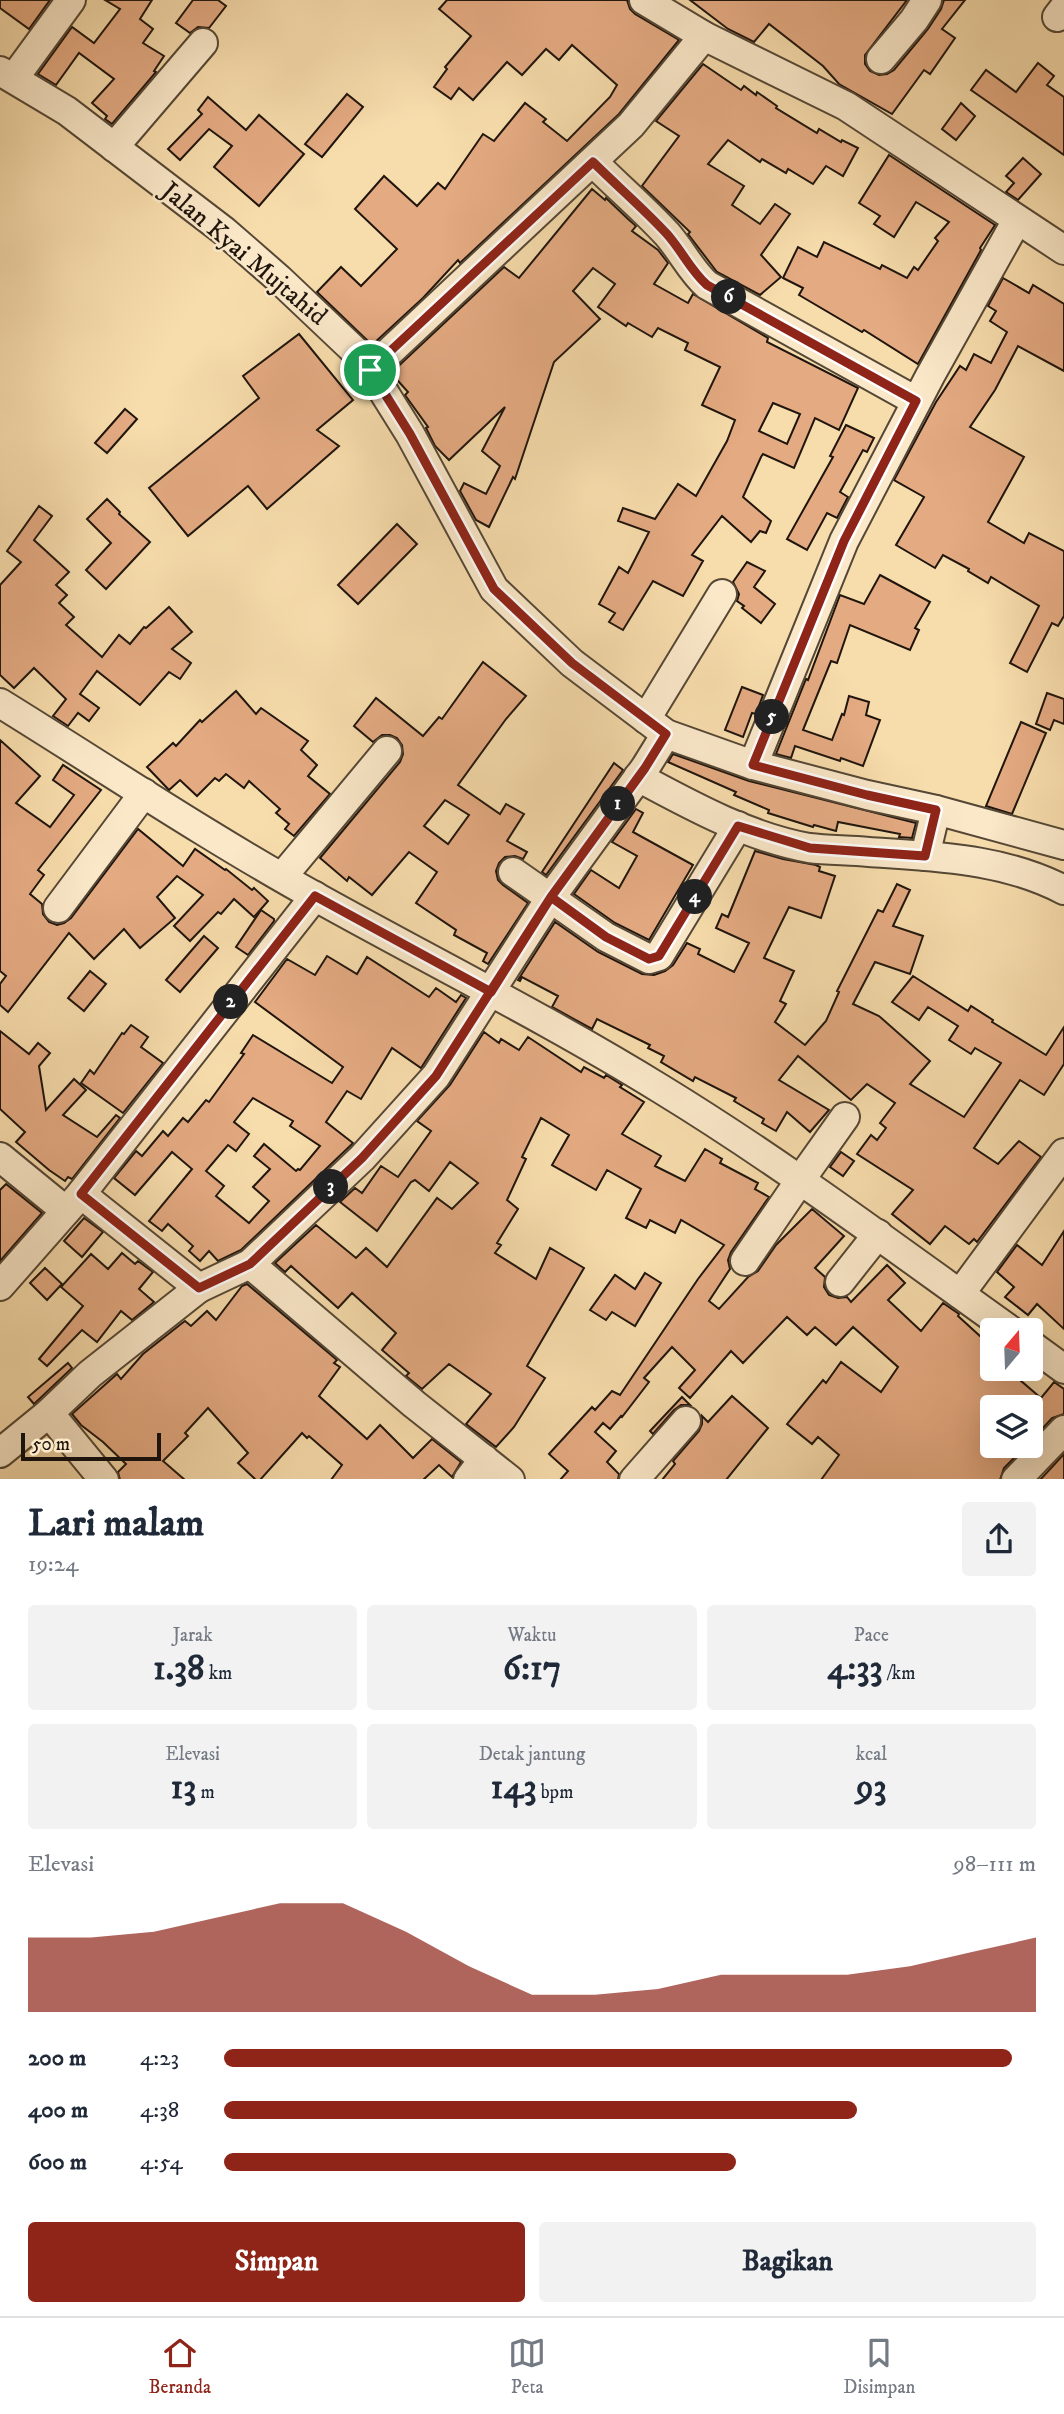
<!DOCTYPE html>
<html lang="id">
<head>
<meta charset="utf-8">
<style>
	:root { --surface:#fff; --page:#f2f2f3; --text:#1f2937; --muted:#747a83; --line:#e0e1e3; --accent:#8f2418 }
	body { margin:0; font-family:"IM FELL DW Pica",serif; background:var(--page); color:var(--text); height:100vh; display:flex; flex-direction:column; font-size:26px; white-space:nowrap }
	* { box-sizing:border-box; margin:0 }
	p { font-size:23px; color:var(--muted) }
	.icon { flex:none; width:38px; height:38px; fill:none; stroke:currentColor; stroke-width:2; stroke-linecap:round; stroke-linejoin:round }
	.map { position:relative; height:1479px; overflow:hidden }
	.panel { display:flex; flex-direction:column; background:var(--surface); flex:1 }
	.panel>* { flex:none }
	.needle { width:46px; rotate:19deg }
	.tools { position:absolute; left:980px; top:1318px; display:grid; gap:14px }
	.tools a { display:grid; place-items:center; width:63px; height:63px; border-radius:7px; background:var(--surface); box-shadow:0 7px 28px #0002; font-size:35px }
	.scale { position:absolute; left:21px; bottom:18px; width:140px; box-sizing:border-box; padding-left:7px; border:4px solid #1f150d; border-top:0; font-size:19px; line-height:24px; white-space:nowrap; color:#1f150d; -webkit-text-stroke:5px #fae8c9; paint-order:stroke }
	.pin { position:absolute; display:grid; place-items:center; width:60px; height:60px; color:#fff; margin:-30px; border:4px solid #fff; border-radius:50%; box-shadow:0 2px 7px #0007 }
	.km { position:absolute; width:35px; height:35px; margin:-18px; border-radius:50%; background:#222; color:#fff; font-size:19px; line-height:35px; text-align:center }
	.round { display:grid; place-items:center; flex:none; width:74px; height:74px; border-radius:7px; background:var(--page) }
	.headline { display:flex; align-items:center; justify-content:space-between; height:119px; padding:0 28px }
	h1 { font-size:38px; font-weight:700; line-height:52px }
	.figures { display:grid; grid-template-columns:repeat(3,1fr); gap:10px; height:119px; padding:7px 28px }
	.figures div { display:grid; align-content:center; border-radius:7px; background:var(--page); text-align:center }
	.figures b { font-size:35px; font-weight:700 }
	.figures small { font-size:19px; font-weight:400 }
	.figures p { font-size:19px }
	.chart { height:196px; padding:14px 28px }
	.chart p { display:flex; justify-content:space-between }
	.chart svg { width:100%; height:126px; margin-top:7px; fill:var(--accent); opacity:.7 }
	.primary-button { display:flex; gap:14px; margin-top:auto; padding:14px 28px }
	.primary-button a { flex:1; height:80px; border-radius:7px; background:var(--accent); color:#fff; font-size:28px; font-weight:700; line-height:80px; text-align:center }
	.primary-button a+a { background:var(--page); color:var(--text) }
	ul { padding:0 28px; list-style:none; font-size:23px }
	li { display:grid; grid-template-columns:112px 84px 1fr; align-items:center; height:52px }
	li i { height:18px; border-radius:9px; background:var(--accent) }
	.dock { display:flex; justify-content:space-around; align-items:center; height:98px; border-top:2px solid var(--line); background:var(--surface); font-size:19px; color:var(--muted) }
	.dock a { display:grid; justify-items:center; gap:4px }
	.dock .selected { color:var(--accent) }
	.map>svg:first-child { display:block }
	.building { fill:#e4aa82; stroke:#1f150d; stroke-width:2; fill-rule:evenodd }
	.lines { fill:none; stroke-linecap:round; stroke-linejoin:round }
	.minor-casing { stroke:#554735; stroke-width:32 }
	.minor { stroke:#fae8c9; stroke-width:28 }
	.route-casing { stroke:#fff; stroke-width:14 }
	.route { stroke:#8f2418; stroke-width:9 }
	.labels { text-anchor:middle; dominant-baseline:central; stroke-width:5; stroke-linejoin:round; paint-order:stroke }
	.street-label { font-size:26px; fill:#1f150d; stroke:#fae8c9 }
</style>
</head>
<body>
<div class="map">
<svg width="1064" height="1480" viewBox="0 0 1064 1480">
	<rect width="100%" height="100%" fill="#f7dcac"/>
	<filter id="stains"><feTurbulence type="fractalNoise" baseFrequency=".00286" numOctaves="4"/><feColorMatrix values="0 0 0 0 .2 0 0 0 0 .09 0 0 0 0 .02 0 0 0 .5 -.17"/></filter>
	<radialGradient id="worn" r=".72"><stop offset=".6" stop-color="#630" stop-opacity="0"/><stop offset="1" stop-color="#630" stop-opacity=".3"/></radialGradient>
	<g class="building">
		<polygon points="0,0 50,0 29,29 0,8"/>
		<polygon points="105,0 152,0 140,19 153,29 143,43 164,56 154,71 156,72 112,124 105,119 107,116 92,103 114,79 79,53 56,85 38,74 72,27 94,43 120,9"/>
		<polygon points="193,0 218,0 226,6 209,28 198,27 190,33 176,23"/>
		<polygon points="447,0 627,0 630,9 635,14 679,40 619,114 460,263 458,260 423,298 372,345 317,292 341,267 361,286 397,249 355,209 384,176 417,206 438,183 445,189 483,134 494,141 525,103 546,119 543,122 567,141 610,97 617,85 572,45 559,60 546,49 522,75 507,62 473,100 459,88 451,99 434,87 447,69 445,67 471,36 439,9"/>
		<polygon points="690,0 907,0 865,55 865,64 870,71 879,75 887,74 894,70 928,29 941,9 944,0 965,0 942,29 955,38 930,74 924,70 892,114 839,84 823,66 769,24 754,42 728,29"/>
		<polygon points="1038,63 1054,76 1047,85 1064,97 1064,155 971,90 986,70 1016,92"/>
		<polygon points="703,64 741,90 744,86 756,95 757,92 777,106 776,108 817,133 819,129 841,142 842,140 858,148 843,176 826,166 813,184 788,169 786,173 762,159 760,162 728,140 708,164 744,186 732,205 760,224 775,204 790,214 761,255 781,277 760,295 717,272 688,234 690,232 642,186 679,136 656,121"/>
		<polygon points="347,94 363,107 322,157 305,144"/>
		<polygon points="208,97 246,130 259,115 304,154 259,206 214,167 232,146 209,129 180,160 168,149 202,114 198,110"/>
		<polygon points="961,103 975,116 956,140 942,129"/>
		<polygon points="889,155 995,225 980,248 981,250 918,364 864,330 862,332 799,295 803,288 783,278 798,247 817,257 824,242 880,269 882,265 907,278 914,267 918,270 938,241 935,238 949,222 916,202 894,237 874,224 880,216 859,203"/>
		<polygon points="1023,158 1041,174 1018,200 1006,192 1014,183 1006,176"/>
		<path d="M592,189L605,200L606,198L628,219L636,226L632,231L658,250L668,263L654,284L688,303L693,294L768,338L767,342L858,388L839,430L815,418L794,468L763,454L761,457L743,497L771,521L766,533L760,531L751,542L722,516L692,555L703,561L683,596L653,581L623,630L609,622L615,613L599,604L619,567L628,573L649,532L618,521L623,508L655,519L678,484L696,496L727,441L735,420L702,405L720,367L685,350L688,343L658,328L652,337L628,323L626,326L598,307L615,284L593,268L573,291L600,319L554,362L515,479L513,477L489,527L476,520L460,491L464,483L486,494L500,466L482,451L505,407L449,460L435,446L426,428L428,427L405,395L408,392L391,373L504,267L519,278ZM773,403L800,414L787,444L759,431Z"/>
		<polygon points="1003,278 1029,293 1033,285 1064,304 1064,371 1018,346 995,390 970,427 1024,457 988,522 1024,543 1029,533 1064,551 1064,616 1058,626 1052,623 1027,672 1010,663 1039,606 991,577 988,583 968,571 969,569 943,555 935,568 896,545 924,497 894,480 936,402 960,366 966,370 974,354 991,363 1007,332 990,321 996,311 988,306"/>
		<polygon points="299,334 353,400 317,430 339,446 267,509 248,486 188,536 149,488 259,398 243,376"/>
		<polygon points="125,409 137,419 107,453 95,443"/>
		<polygon points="846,425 874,438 867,452 863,450 840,492 848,497 837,518 827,513 807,550 787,539 833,457 830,456"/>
		<polygon points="107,499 120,512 119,514 150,542 106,589 86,570 111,543 87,519"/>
		<polygon points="39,506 52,516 34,540 69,572 56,585 67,595 59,603 74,617 66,625 102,657 119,635 130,644 144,627 146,628 169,607 192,632 172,649 191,663 180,679 169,672 140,705 97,671 80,694 99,708 89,721 78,713 68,726 53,716 66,699 34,668 14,688 0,675 0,585 21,562 7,551"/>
		<polygon points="397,524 417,544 358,604 338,585"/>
		<polygon points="747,562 765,571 754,587 775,604 761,623 742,608 744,606 737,601 739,594 733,582"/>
		<polygon points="880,575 930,602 915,628 919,630 910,650 850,625 837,663 831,661 803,730 832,740 842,714 844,715 849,696 869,702 866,715 880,720 863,766 841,758 840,761 795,746 791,758 776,754 806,679 808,680 840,595 864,604"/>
		<path d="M483,662L526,696L506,719L458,785L500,814L506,804L524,814L507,841L527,852L523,859L515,856L505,857L499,863L496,871L498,880L503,885L528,903L488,964L483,961L487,953L454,935L456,930L416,903L437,872L409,852L372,895L349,877L347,881L320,858L400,762L403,754L402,745L397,738L390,735H382L373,742L354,726L376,698L423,736L439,717L442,719ZM445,800L469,815L448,844L424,826Z"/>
		<polygon points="742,687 763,695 756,714 752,713 743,737 725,730"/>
		<polygon points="236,691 256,714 261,708 308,741 301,750 317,765 308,776 330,794 294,836 285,829 289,824 276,813 280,809 249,781 244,788 226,774 219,781 215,778 197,796 180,780 169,790 147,767 173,743 176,746 200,720 202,722"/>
		<polygon points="1047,693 1064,699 1064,724 1054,720 1050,730 1036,724"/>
		<polygon points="1021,722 1046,733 1012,814 986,806"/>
		<polygon points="0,740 40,776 16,803 50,827 74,795 53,780 63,765 101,790 38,870 44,875 30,894 42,904 43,914 49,922 57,925 64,923 71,918 138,829 183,866 195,849 225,870 226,869 252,890 254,888 268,901 254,917 234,899 221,914 218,912 190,941 174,926 203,895 177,876 157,897 175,918 140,948 124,929 94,959 69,933 8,1012 0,1005 0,984 6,976 0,971"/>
		<polygon points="673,754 749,781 916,823 912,838 899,837 900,834 838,822 836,831 814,825 813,827 768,813 769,810 734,795 736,792 668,762"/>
		<polygon points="614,763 623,770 546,875 542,872"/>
		<polygon points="636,809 643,813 633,832 693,865 649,940 615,923 574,894 591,870 619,888 637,856 612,842"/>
		<polygon points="755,851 783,859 816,865 820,867 819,871 835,876 821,918 789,907 764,958 794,971 780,1001 786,1004 775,1022 805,1045 826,1021 839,992 837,991 878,910 883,912 897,884 910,890 893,926 923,936 910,974 875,962 853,1004 879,1016 930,1061 910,1084 964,1117 1001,1063 975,1048 971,1054 949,1040 958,1026 928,1007 919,1020 892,1002 913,976 968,1011 971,1006 993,1020 992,1022 1046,1055 1064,1027 1064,1064 1044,1095 1020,1080 974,1148 998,1164 1019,1141 1041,1157 977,1242 974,1239 969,1244 945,1226 930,1244 892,1214 913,1190 857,1154 871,1135 877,1140 886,1128 880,1123 895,1103 867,1084 851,1100 798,1056 779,1080 829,1110 810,1132 787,1112 776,1131 762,1123 764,1119 734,1101 736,1098 695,1077 693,1081 661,1062 664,1056 648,1048 650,1045 597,1019 592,1029 552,1007 558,996 522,977 520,981 518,980 555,922 598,952 642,974 654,975 665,971 673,965 687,943 700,949 698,954 734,972 749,943 716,928 722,914 728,917"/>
		<polygon points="261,910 274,919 274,921 248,955 236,947"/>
		<polygon points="204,936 218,948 180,992 166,980"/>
		<path d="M327,956L357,974L367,957L429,997L436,988L456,1002L461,995L466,998L421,1068L392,1048L361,1099L347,1091L326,1122L353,1143L350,1146L241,1250L218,1261L209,1251L200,1261L189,1251L193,1246L168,1224L162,1231L149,1221L192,1169L172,1152L135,1195L114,1178L136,1151L142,1156L163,1131L168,1136L183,1118L188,1122L206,1100L209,1102L244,1054L241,1053L253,1035L332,1083L343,1067L255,1002L287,959L315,975ZM253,1098L293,1121L290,1126L320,1146L300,1170L298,1169L296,1171L264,1144L254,1156L270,1169L253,1187L269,1201L249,1223L216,1196L224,1186L206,1171L228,1145L236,1151L249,1134L234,1122Z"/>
		<polygon points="90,971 106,984 84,1011 68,998"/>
		<polygon points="131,1025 148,1037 141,1047 163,1063 123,1113 81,1083 90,1070 94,1074 122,1033 124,1034"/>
		<polygon points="0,1031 29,1054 38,1043 50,1053 39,1066 46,1110 74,1079 86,1090 63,1115 97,1137 116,1115 120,1118 72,1179 68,1177 65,1181 49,1170 16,1142 25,1132 0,1109"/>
		<polygon points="484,1032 499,1043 501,1039 519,1050 528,1037 581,1072 584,1067 604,1078 606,1075 622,1085 620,1087 644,1102 622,1134 661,1156 655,1166 685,1181 705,1149 722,1159 720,1163 758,1183 755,1189 769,1197 731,1252 728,1260 730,1269 709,1301 719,1309 748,1277 758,1271 776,1245 812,1209 844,1236 815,1268 825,1277 824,1287 829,1295 838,1298 847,1297 851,1302 887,1265 905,1283 888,1300 921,1331 943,1303 959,1314 958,1316 992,1347 992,1368 1006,1368 1041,1398 1054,1382 1064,1389 1064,1414 1052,1418 1031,1441 1031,1407 992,1407 992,1446 1026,1446 1004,1468 1000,1480 821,1480 839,1455 818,1437 812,1444 787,1424 823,1380 826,1383 841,1362 881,1392 898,1367 853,1327 836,1345 815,1327 807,1335 787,1317 743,1363 731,1351 690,1398 679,1388 695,1370 672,1347 644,1378 649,1382 622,1417 621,1416 610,1429 603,1423 595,1432 616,1451 607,1462 619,1474 618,1480 560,1480 568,1471 549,1454 592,1407 595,1410 612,1391 620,1395 698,1279 724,1245 681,1220 675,1233 650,1220 646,1228 626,1218 641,1189 607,1170 596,1190 552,1165 569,1135 541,1118 522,1157 526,1159 507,1200 518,1209 497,1243 501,1245 495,1253 536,1279 550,1248 584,1268 527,1366 545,1378 514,1427 496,1447 466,1424 491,1394 449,1364 422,1389 406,1376 409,1373 382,1350 396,1333 352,1293 338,1308 291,1266 285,1272 275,1263 316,1225 356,1258 366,1248 387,1267 437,1198 452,1209 478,1183 450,1162 429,1191 415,1180 411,1182 377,1231 340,1202 355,1188 362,1193 381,1166 398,1177 431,1131 417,1121 450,1085"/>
		<polygon points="841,1152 854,1161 843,1176 830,1167"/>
		<polygon points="6,1184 42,1213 0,1261 0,1190"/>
		<polygon points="84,1218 103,1232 82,1257 64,1241"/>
		<polygon points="1064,1231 1064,1329 1037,1304 1028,1315 1005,1297 1014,1287 997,1272 1017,1245 1042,1265"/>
		<polygon points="122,1253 135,1264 138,1261 153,1272 139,1289 154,1302 132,1320 121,1311 97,1342 82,1330 47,1366 39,1359 83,1306 61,1287 91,1254 108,1269"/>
		<polygon points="45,1268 62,1284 47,1300 30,1283"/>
		<polygon points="645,1273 661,1283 635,1326 612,1312 606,1320 590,1310 615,1275 635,1289"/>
		<polygon points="247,1284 337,1360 334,1363 340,1367 319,1396 367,1439 380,1425 413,1458 432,1439 461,1462 452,1477 439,1465 423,1480 331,1480 342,1465 309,1436 307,1438 302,1433 260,1480 256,1480 238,1463 248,1453 208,1408 185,1433 188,1436 163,1461 185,1480 120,1480 118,1472 126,1464 103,1442 81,1425 72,1414 117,1374 121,1379 143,1354 181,1324 185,1321 191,1326 207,1311 216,1320 242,1286"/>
		<polygon points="68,1363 72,1368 34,1404 28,1397"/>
		<polygon points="732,1396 768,1428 726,1480 662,1480 675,1464 673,1461 699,1431 702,1424 702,1416 708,1422"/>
		<polygon points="682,1397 690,1405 681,1405 674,1410 653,1434 650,1431"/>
		<polygon points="1064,1454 1064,1480 1040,1480"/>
	</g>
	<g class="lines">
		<g class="minor-casing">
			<g id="minor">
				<polyline points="644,0 704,36 846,106 1064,250"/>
				<polyline points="1057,17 1064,8"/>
				<polyline points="881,59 914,20 927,0"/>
				<polyline points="0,71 67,111 224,231 279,279 355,351 370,370 410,434 494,589 572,663 666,734 753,765 867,795 936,810 1064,845"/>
				<polyline points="14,78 71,0"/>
				<polyline points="114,147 203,43"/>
				<path d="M593,162C617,186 644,209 667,234C682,251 691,271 707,285L916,401"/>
				<polyline points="370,370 631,125 704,36"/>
				<path d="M0,703C105,768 208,837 316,897C431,961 549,1020 661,1089C782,1163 895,1248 1010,1330"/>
				<polyline points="646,719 722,594"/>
				<polyline points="753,765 844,541 930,376 1017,220"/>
				<path d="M638,777C692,806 748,837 809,848C825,850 841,850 857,851C928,857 999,856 1064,890"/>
				<polyline points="925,856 936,810"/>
				<polyline points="513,872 606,937 649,959 659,956 738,826"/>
				<polyline points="282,877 387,751"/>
				<polyline points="58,908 144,793"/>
				<polyline points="0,1157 66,1211"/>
				<polyline points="81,1194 199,1288 250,1264 362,1158 436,1076 551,897 645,768 666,734"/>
				<polyline points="745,1261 801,1179 845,1117"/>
				<polyline points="250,1264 414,1404 510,1480"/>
				<polyline points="840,1282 878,1234"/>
				<polyline points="0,1286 81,1194 315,896"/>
				<polyline points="960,1294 1064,1153"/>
				<polyline points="1031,1345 1064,1369"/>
				<polyline points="49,1413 104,1480"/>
				<polyline points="0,1453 49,1413 90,1374 199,1288"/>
				<polyline points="468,1480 484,1459"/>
				<polyline points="634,1480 686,1421"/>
				<polyline points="1016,1480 1064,1430"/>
			</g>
		</g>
		<use href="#minor" class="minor"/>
	</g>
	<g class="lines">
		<g class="route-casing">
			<path id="route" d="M370,370L410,434L494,589L572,663L666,734L645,768L551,897L491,992L315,896L81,1194L199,1288L250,1264L362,1158L436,1076L551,897L606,937L649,959L659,956L738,826L810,848L925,856L936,810L867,795L753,765L844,541L916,401L707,285C691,271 682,251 667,234C644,209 617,186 593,162L370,370"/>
		</g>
		<use href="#route" class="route"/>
	</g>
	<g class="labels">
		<g class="street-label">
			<text transform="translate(244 254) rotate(40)">Jalan Kyai Mujtahid</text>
		</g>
	</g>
	<rect width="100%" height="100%" filter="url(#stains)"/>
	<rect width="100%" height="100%" fill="url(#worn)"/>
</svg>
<div class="tools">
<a><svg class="needle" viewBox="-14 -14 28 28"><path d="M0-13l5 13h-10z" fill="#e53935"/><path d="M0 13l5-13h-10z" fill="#747a83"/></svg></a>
<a><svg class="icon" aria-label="layers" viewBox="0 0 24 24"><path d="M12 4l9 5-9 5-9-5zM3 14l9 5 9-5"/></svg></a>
</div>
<div class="scale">50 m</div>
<div class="pin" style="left:370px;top:370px;background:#1e9e55"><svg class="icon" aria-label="arrive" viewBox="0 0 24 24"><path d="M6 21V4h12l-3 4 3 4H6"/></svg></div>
<b class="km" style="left:618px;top:804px">1</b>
<b class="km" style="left:231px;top:1002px">2</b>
<b class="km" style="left:331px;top:1187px">3</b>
<b class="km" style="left:695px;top:897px">4</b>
<b class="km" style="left:772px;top:717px">5</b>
<b class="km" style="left:729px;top:297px">6</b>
</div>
<section class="panel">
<div class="headline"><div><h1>Lari malam</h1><p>19:24</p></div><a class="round"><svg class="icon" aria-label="share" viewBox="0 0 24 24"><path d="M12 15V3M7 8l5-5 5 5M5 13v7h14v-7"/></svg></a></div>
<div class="figures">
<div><p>Jarak</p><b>1.38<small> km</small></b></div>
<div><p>Waktu</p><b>6:17</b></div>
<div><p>Pace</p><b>4:33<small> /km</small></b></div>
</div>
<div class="figures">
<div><p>Elevasi</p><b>13<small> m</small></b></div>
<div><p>Detak jantung</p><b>143<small> bpm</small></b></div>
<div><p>kcal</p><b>93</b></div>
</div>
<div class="chart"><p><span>Elevasi</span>98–111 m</p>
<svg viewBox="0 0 160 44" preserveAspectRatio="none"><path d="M0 44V18L10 18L20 16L30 11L40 6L50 6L60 16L70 28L80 38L90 38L100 36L110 31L120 31L130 31L140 28L150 23L160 18V44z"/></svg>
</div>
<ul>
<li><b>200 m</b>4:23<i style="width:97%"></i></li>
<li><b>400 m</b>4:38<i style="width:78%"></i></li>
<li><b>600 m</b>4:54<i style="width:63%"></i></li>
</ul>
<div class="primary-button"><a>Simpan</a><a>Bagikan</a></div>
</section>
<nav class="dock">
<a class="selected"><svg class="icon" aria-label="home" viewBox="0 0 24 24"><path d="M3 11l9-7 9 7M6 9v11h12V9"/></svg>Beranda</a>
<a><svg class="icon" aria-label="map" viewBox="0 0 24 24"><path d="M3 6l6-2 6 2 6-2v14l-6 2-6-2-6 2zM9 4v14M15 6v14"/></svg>Peta</a>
<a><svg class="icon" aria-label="saved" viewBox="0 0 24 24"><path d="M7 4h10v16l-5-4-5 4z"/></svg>Disimpan</a>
</nav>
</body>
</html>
